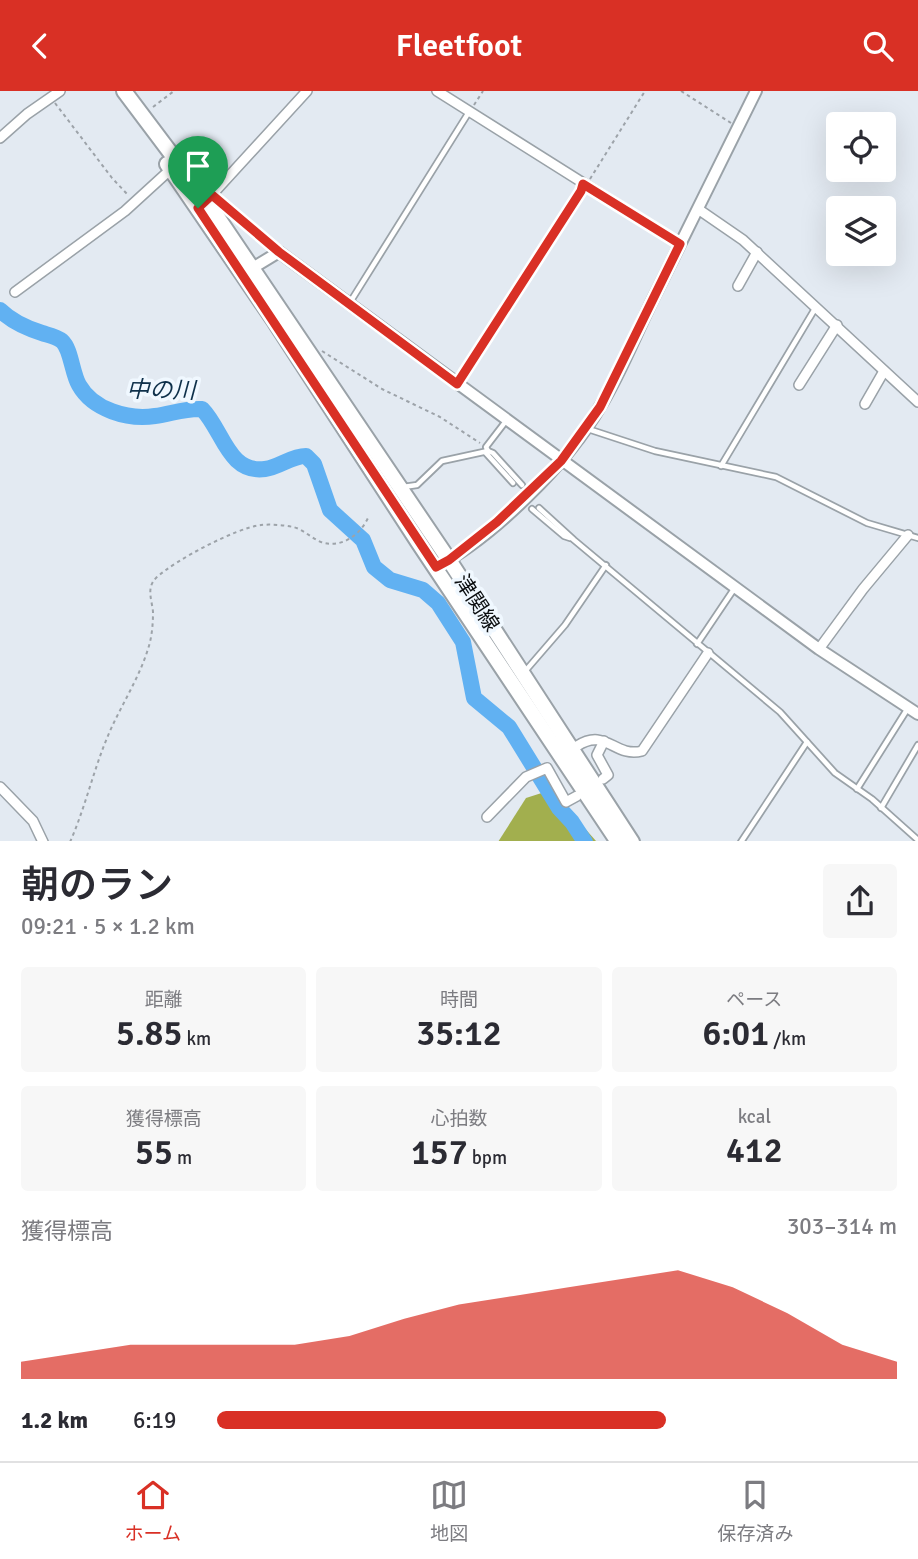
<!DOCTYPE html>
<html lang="ja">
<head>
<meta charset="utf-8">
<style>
	:root { --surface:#fff; --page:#f7f7f7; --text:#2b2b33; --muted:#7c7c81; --line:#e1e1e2; --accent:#d93025 }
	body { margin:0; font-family:Signika,"Noto Sans JP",sans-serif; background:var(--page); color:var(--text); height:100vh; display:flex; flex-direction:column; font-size:26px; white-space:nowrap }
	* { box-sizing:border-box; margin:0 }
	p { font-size:23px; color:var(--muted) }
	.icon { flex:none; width:38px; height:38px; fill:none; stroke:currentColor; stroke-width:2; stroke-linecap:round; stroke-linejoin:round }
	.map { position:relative; height:750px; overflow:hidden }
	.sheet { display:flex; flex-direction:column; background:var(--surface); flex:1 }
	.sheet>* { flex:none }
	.tools { position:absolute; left:826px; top:21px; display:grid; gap:14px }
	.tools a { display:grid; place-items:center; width:70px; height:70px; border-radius:7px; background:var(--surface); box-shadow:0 7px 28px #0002; font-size:35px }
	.pin { position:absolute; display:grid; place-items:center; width:60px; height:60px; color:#fff; margin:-72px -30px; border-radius:50% 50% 50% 0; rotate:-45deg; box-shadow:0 0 7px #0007 }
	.pin .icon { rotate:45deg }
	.round { display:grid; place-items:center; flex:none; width:74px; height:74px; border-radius:7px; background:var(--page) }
	.head { display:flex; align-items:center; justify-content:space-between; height:119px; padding:0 21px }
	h1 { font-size:38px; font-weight:600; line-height:52px }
	.metrics { display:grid; grid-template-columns:repeat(3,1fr); gap:10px; height:119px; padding:7px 21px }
	.metrics div { display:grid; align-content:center; border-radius:7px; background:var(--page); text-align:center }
	.metrics b { font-size:35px; font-weight:600 }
	.metrics small { font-size:19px; font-weight:400 }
	.metrics p { font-size:19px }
	.chart { height:196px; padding:14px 21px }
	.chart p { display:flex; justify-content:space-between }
	.chart svg { width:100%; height:126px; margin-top:7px; fill:var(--accent); opacity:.7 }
	ul { padding:0 21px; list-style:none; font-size:23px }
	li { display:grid; grid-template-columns:112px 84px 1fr; align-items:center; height:52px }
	li i { height:18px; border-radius:9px; background:var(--accent) }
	header { display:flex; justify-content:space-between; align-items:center; height:91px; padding:0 21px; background:var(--accent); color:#fff; font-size:32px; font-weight:600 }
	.tabs { display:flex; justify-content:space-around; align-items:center; height:98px; border-top:2px solid var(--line); background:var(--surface); font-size:19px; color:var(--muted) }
	.tabs a { display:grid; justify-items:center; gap:4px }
	.tabs .current { color:var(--accent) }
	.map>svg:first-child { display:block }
	.forest { fill:#a2af4e }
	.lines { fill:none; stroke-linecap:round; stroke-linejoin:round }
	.river { stroke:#61b1f2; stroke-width:16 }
	.service-casing { stroke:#9aa2a8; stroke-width:8 }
	.minor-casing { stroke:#9aa2a8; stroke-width:12 }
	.tertiary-casing { stroke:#9aa2a8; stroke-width:14 }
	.primary-casing { stroke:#9aa2a8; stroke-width:18 }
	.path { stroke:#9da3a9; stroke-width:2; stroke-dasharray:3.5 3.5; stroke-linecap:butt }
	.service { stroke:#fff; stroke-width:4.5 }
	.minor { stroke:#fff; stroke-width:9 }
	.tertiary { stroke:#fff; stroke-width:10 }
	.primary { stroke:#fff; stroke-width:14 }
	.route-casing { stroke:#fff; stroke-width:14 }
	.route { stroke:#d93025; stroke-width:9 }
	.labels { text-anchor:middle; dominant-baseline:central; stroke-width:7; stroke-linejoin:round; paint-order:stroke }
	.street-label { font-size:21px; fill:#0b0e10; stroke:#f0f8ff }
	.water-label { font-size:23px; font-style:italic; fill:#0e304a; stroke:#f0f8ff }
</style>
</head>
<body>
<header><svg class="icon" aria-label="back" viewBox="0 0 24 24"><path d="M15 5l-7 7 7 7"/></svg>Fleetfoot<svg class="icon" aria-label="search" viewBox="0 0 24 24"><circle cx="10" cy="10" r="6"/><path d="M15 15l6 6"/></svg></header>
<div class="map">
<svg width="918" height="751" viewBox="0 0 918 751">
	<rect width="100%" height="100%" fill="#e3eaf2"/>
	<polygon class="forest" points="551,699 596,750 498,751 526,707"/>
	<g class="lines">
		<path class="river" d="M0,219C12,231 26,237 42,242C48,244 56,245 62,250C71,258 72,282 79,294C93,319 128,329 155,325C171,323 185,317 202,318C223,339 228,383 265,378C280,376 291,365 306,365L314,373L330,419L363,449L374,476L390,489L423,499L438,512L463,551L474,607L509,636L559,717L572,731L585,751"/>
		<g class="service-casing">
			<g id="service">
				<polyline points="349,213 469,21"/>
				<polyline points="458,292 581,100 583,93"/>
				<polyline points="588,338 655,360 776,386 867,432 918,447"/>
				<polyline points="488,360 493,362 522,394"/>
				<polyline points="485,361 513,392"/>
				<polyline points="721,375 816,216"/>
				<polyline points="403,396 417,394 442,370 488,360 486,356 506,330"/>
				<polyline points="539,417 574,449 780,621 835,682 872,708 918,749"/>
				<polyline points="532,418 564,445 570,447"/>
				<polyline points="697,553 734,498"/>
				<polyline points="527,578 565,534 606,474"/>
				<polyline points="857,698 908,617"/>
				<polyline points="881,717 918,654"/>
				<polyline points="741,751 807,651"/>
			</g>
		</g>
		<g class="minor-casing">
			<g id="minor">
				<polyline points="437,0 680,153"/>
				<polyline points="0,47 27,23 60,0"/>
				<polyline points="199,90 212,104 279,161"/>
				<polyline points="209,107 307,0"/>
				<polyline points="698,118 743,149 918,311"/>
				<polyline points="738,195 757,161"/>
				<polyline points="15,201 125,120 171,78"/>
				<polyline points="799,294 837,234"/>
				<polyline points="865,313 884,280"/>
				<polyline points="819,558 863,498 908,444"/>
				<path d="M577,655C606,636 614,667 642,660L708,562"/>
				<polyline points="603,688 608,684 597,664 604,650"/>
				<polyline points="0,696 33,730 43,751"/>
				<polyline points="487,726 526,686 547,677 566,711 577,705"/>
			</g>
		</g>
		<g class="tertiary-casing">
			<g id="tertiary">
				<polyline points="251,178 279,161 819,558 918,623"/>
				<path d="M436,476C494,445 568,372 601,314C623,278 638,237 657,200C690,133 723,67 756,0"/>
			</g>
		</g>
		<g class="primary-casing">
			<g id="primary">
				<polyline points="124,0 206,109 449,469 632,751"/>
				<polyline points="167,73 275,231 418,451 618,751"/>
			</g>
		</g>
		<g class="path">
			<polyline points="681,0 731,32"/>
			<polyline points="55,12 112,87 128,104"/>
			<polyline points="474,14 483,0"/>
			<polyline points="153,16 174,0"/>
			<polyline points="590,88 645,0"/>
			<polyline points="322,260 382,298 440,326 480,352"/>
			<path d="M70,751C86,715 94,676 110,640C122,613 139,587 148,558C152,546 153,533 153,521C152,509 146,497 156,487C175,469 236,437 261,434C270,433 284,434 293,436C303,438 311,447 321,451C341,458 360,444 368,427"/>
		</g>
		<use href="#service" class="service"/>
		<use href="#minor" class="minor"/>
		<use href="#tertiary" class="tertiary"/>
		<use href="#primary" class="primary"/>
	</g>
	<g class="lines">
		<g class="route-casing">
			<polygon id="route" points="583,93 680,153 600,316 561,370 497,431 449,469 436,476 198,117 212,104 279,161 457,293 581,100"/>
		</g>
		<use href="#route" class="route"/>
	</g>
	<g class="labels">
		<g class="street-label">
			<text transform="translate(477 512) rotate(57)">津関線</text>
		</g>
		<g class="water-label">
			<text transform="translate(161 299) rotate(1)">中の川</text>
		</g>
	</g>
</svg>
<div class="tools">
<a><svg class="icon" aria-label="locate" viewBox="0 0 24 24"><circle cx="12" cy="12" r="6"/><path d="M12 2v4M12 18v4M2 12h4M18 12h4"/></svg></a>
<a><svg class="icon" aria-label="layers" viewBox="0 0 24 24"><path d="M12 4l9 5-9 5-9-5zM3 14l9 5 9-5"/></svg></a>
</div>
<div class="pin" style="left:198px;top:117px;background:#1e9e55"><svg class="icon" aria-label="arrive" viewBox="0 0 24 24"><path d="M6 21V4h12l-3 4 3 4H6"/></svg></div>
</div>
<section class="sheet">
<div class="head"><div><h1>朝のラン</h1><p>09:21 · 5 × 1.2 km</p></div><a class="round"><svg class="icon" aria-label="share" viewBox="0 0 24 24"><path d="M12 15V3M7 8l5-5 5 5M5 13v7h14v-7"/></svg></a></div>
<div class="metrics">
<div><p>距離</p><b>5.85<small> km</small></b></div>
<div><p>時間</p><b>35:12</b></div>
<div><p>ペース</p><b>6:01<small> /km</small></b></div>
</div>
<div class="metrics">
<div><p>獲得標高</p><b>55<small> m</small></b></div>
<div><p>心拍数</p><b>157<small> bpm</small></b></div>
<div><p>kcal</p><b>412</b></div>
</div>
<div class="chart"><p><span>獲得標高</span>303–314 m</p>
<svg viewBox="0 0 160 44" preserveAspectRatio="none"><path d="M0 44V38L10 35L20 32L30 32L40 32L50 32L60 29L70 23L80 18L90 15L100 12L110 9L120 6L130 12L140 21L150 32L160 38V44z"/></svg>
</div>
<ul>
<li><b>1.2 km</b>6:19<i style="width:66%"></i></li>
</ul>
</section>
<nav class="tabs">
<a class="current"><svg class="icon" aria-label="home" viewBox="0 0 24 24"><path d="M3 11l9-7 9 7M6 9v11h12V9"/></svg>ホーム</a>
<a><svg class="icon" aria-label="map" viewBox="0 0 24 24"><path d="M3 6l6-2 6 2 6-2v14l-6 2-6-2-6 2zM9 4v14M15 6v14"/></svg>地図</a>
<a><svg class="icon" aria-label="saved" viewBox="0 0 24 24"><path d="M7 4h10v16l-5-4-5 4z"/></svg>保存済み</a>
</nav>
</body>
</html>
